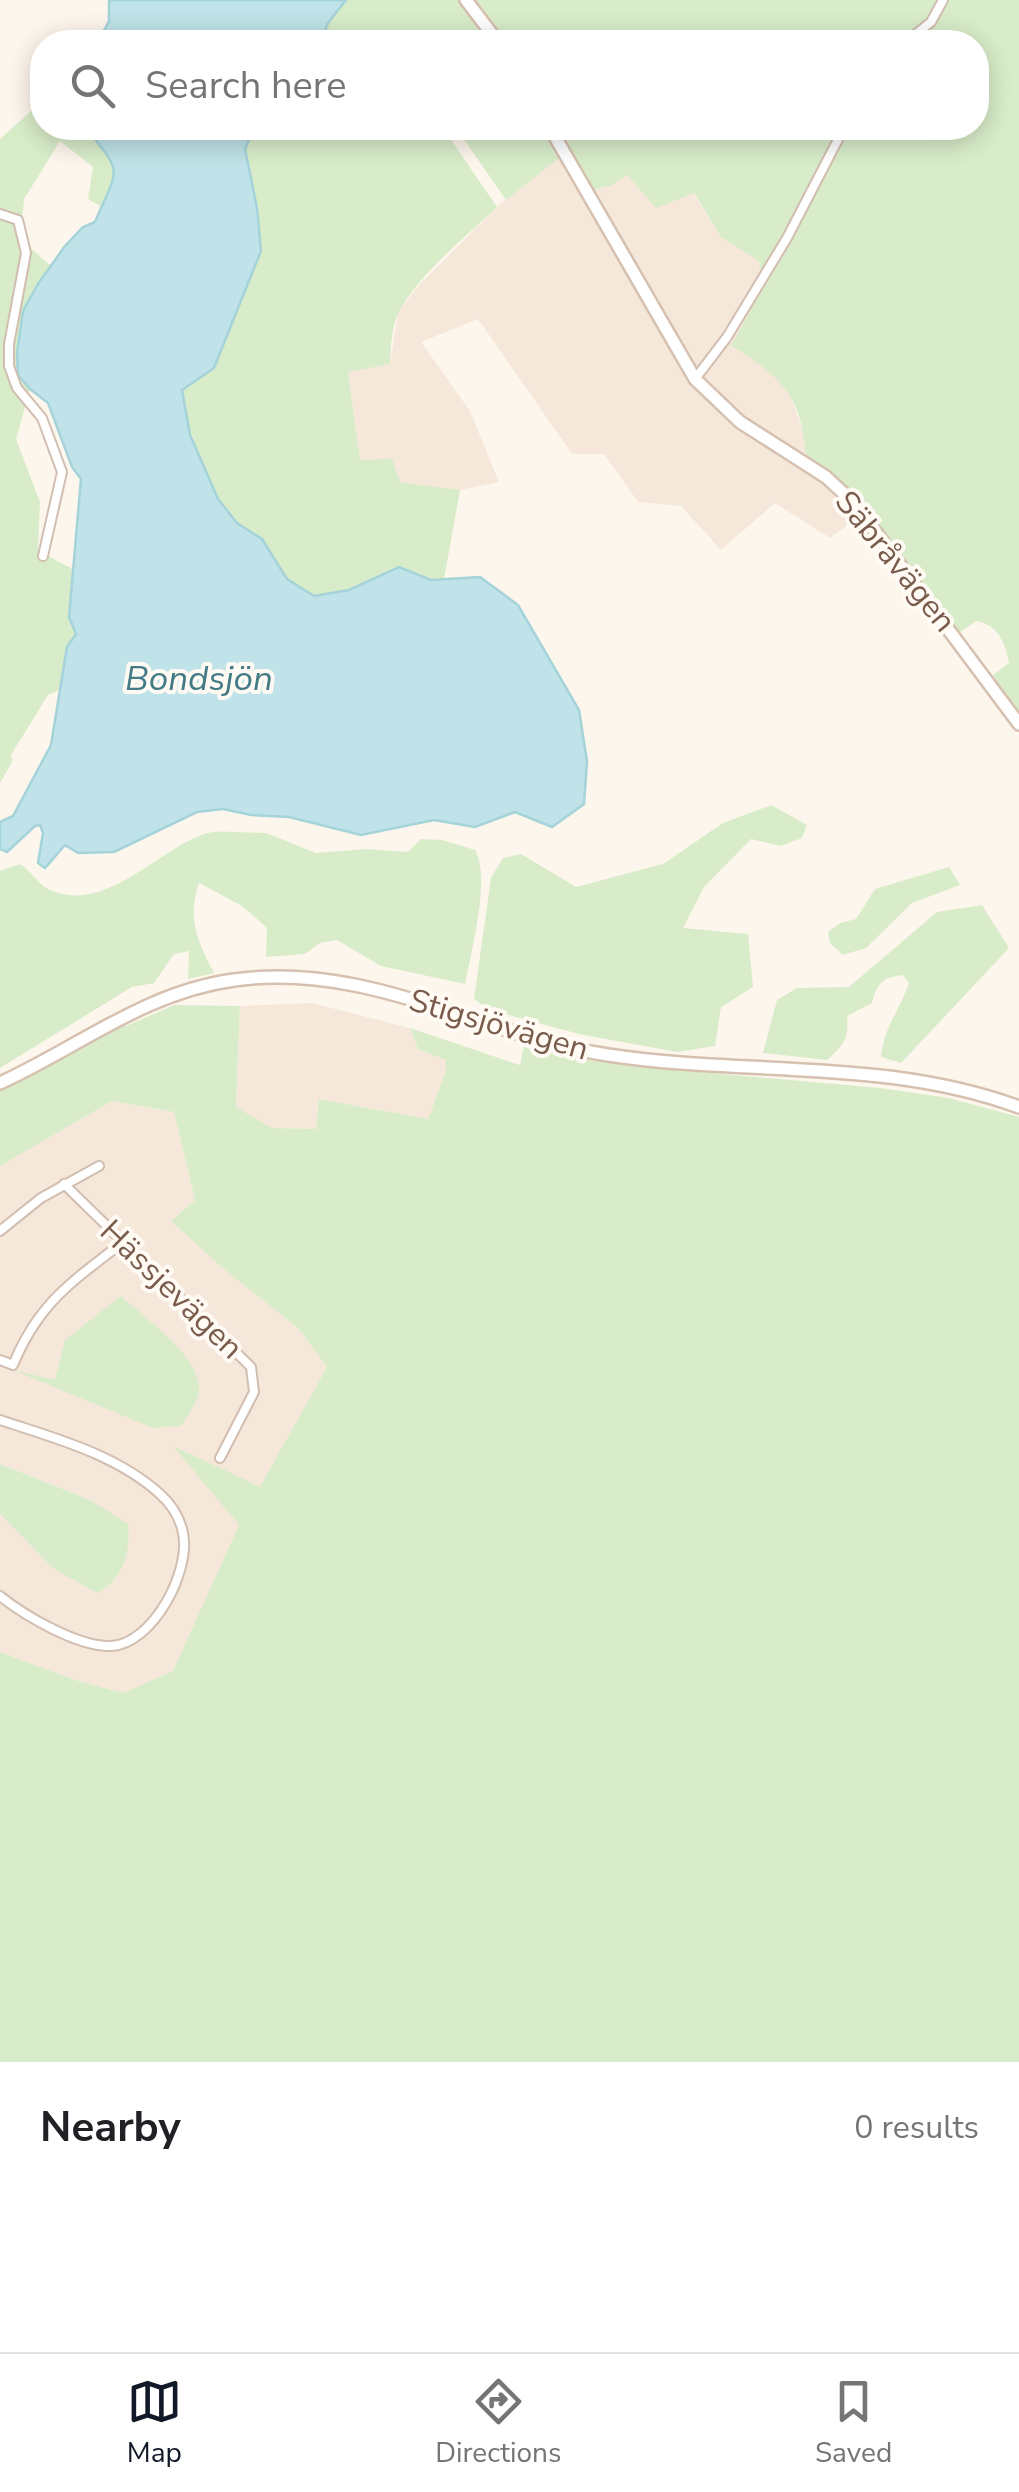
<!DOCTYPE html>
<html lang="en">
<head>
<meta charset="utf-8">
<style>
	:root { --surface:#fff; --page:#f6f6f6; --text:#202124; --muted:#757577; --line:#e0e0e0; --accent:#111827 }
	body { margin:0; font-family:"Nunito Sans",sans-serif; background:var(--page); color:var(--text) }
	.list { margin:0; padding:0; list-style:none }
	h2 { display:flex; justify-content:space-between; align-items:center; height:130px; margin:0; padding:0 40px; font-size:42px }
	h2 small { font-size:32px; font-weight:400; color:var(--muted) }
	.icon { flex:none; width:55px; height:55px; fill:none; stroke:currentColor; stroke-width:2; stroke-linecap:round; stroke-linejoin:round }
	.map { position:relative; flex:none; width:1019px; height:2062px; overflow:hidden }
	.search { position:absolute; background:var(--surface); box-shadow:0 5px 25px #0003; left:30px; right:30px; top:30px; height:110px; display:flex; align-items:center; gap:25px; box-sizing:border-box; padding:0 35px; border-radius:40px; color:var(--muted); font-size:38px }
	.sheet { height:290px; background:var(--surface) }
	nav { display:flex; justify-content:space-around; align-items:center; box-sizing:border-box; height:140px; border-top:2px solid var(--line); background:var(--surface); font-size:28px; color:var(--muted) }
	nav a { display:grid; justify-items:center; gap:5px }
	nav .on { color:var(--accent) }
	.map>svg:first-child { display:block }
	.residential { fill:#f5e8da }
	.green { fill:#d8ecc9 }
	.water { fill:#bfe3e8; stroke:#a5d3da; stroke-width:2.5 }
	.lines { fill:none; stroke-linecap:round; stroke-linejoin:round }
	.street-casing { stroke:#d1beb0; stroke-width:12 }
	.secondary-casing { stroke:#d6c0b0; stroke-width:16 }
	.street { stroke:#fff; stroke-width:8 }
	.secondary { stroke:#fff; stroke-width:11 }
	.labels { text-anchor:middle; stroke-width:8; stroke-linejoin:round; paint-order:stroke }
	.street-label { font-size:32px; fill:#7a5c4d; stroke:#fffaf3 }
	.water-label { font-size:35px; font-style:italic; fill:#437c86; stroke:#fffaf3 }
</style>
</head>
<body>
<div class="map">
<svg width="1019" height="2062" viewBox="0 0 1019 2062">
	<rect width="100%" height="100%" fill="#fdf6ec"/>
	<g class="residential">
		<polygon points="560,156 612,185 627,175 693,193 721,237 759,261 761,275 752,310 732,345 773,373 790,393 804,435 806,460 868,510 830,538 775,503 721,550 681,506 638,502 604,454 572,454 478,319 421,342 470,411 499,482 460,490 400,482 360,461 348,371 390,364 398,313 416,288 497,207"/>
		<polygon points="312,1003 410,1028 418,1049 446,1059 446,1071 428,1119 319,1099 316,1129 272,1128 236,1108 240,1006"/>
		<polygon points="112,1101 174,1112 195,1200 172,1220 225,1270 299,1329 327,1367 260,1488 177,1448 240,1525 173,1671 123,1693 75,1680 0,1652 0,1514 53,1568 90,1500 0,1464 0,1166"/>
	</g>
	<g class="green">
		<path d="M346,0h673v712l-2,1 -24,-38 16,-12c-4,-20 -10,-38 -33,-42l-17,12 -91,-123 -62,-50c-4,-66 -23,-81 -75,-115 16,-26 33,-53 28,-84l-38,-24 -27,-44 -38,15 -29,-33 -15,10 -31,8 -21,-36 -54,43 -50,-72h520v-86h-660l5,-2 7,-17z"/>
		<path d="M42,101v27h44c30,37 35,32 16,79l-14,-8 5,-32 -33,-26 -36,58 -4,40 31,27c-18,26 -24,34 -29,64 -4,26 -9,38 8,59l-14,50 24,63 -2,49 35,18 -4,47 7,18 -9,13 -8,43 -11,5 -37,60 1,7 -12,21v-644z"/>
		<path d="M254,128h189l54,79c-32,31 -75,64 -97,103 -9,16 -9,37 -10,54l-42,8 12,88 32,-1 8,23 60,8 -16,89 -13,1 -32,-13 -50,23 -35,6 -27,-17 -25,-40 -25,-16 -19,-24 -28,-64 -8,-45 32,-22 43,-160 -13,-59z"/>
		<polygon points="771,805 807,825 802,838 781,846 751,839 704,887 683,928 748,934 753,987 721,1007 715,1046 677,1052 579,1034 490,1010 474,999 491,878 503,858 521,854 576,887 663,864 723,823"/>
		<path d="M235,832l31,1 50,20 50,-4 42,3 13,-13 21,1 33,10c16,27 -4,103 -10,134l-84,-18 -44,-26 -17,3 -15,11 -39,3 1,-29 -25,-22 -43,-23c-12,36 -2,57 15,90l-26,6 1,-28 -15,3 -20,29 -22,4 -132,81v-197l20,-7c11,7 17,19 28,25 55,27 108,-38 156,-55 9,-3 21,-2 31,-2z"/>
		<polygon points="949,867 960,885 912,903 866,948 843,955 830,943 828,932 840,923 856,919 875,889"/>
		<path d="M982,905l27,43 -108,115 -20,-6c2,-28 19,-47 28,-74l-6,-8c-21,2 -26,9 -31,28l-25,13c2,22 -3,29 -20,44l-64,-7 14,-53 20,-12 52,-1 88,-75z"/>
		<polygon points="174,1005 240,1006 236,1107 272,1128 316,1129 319,1099 428,1119 446,1071 446,1060 418,1049 410,1028 520,1065 524,1046 632,1066 880,1088 949,1098 1019,1117 1019,2062 0,2062 0,1652 75,1680 123,1693 173,1671 239,1525 173,1446 260,1487 327,1367 299,1329 225,1270 171,1221 195,1200 174,1112 112,1101 0,1166 0,1085 110,1027 126,1026"/>
		<path d="M121,1296c23,22 81,61 78,95 -1,12 -12,25 -18,35l-28,2 -140,-58 42,10 10,-40z"/>
		<path d="M0,1464l90,36 38,24c3,28 -5,55 -31,69l-44,-25 -53,-54z"/>
	</g>
	<g class="water">
		<polygon points="109,0 346,0 328,23 321,41 316,42 98,42 109,21"/>
		<path d="M86,128h168l-9,21 12,59 4,43 -47,117 -32,22 8,45 28,64 19,24 25,16 25,40 27,17 35,-6 50,-23 32,13 49,-3 38,28 61,105 8,51 -3,43 -32,23 -37,-15 -40,15 -41,-7 -73,15 -72,-18 -38,-2 -28,-6 -26,3 -83,40 -36,1 -13,-8 -20,23 -7,-5 5,-30 -3,-8 -5,1 -28,26 -7,-3v-27l13,-6 38,-71 16,-98 9,-13 -7,-17 12,-138 -9,-12 -24,-64 -18,-14 -12,-14 -1,-22 6,-42 15,-27 27,-38 18,-19 12,-5c24,-56 29,-47 -9,-94z"/>
	</g>
	<g class="lines">
		<defs>
			<g id="street">
				<polyline points="906,42 931,22 943,0"/>
				<polyline points="0,214 18,220 26,253 9,344 9,366 17,388 42,418 62,472 43,556"/>
				<polyline points="695,379 727,337 787,238 844,128"/>
				<polyline points="64,1184 251,1367 254,1392 220,1458"/>
				<polyline points="0,1231 41,1198 99,1166"/>
				<path d="M0,1360l13,5c26,-63 59,-83 110,-123"/>
				<path d="M0,1420c54,18 116,34 160,74 11,10 20,24 23,39 8,38 -30,111 -72,113 -33,1 -86,-30 -111,-50"/>
			</g>
			<g id="secondary">
				<polyline points="466,0 498,42"/>
				<polyline points="550,128 695,379 740,422 826,477 853,502 1019,724"/>
				<path d="M0,1083c79,-36 145,-91 234,-103 134,-19 245,55 374,75 138,21 278,3 411,52"/>
			</g>
		</defs>
		<use href="#street" class="street-casing"/>
		<use href="#secondary" class="secondary-casing"/>
		<use href="#street" class="street"/>
		<use href="#secondary" class="secondary"/>
	</g>
	<g class="labels">
		<g class="street-label">
			<text transform="translate(896 561) rotate(51)" y="11">Säbråvägen</text>
			<text transform="translate(499 1024) rotate(16)" y="11">Stigsjövägen</text>
			<text transform="translate(172 1289) rotate(44)" y="11">Hässjevägen</text>
		</g>
		<g class="water-label">
			<text x="199" y="690">Bondsjön</text>
		</g>
	</g>
</svg>
<div class="search"><svg class="icon" aria-label="search" viewBox="0 0 24 24"><circle cx="10" cy="10" r="6"/><path d="M15 15l6 6"/></svg>Search here</div>
</div>
<section class="sheet">
<h2>Nearby<small>0 results</small></h2>
<ul class="list">
</ul>
</section>
<nav>
<a class="on"><svg class="icon" aria-label="map" viewBox="0 0 24 24"><path d="M3 6l6-2 6 2 6-2v14l-6 2-6-2-6 2zM9 4v14M15 6v14"/></svg>Map</a>
<a><svg class="icon" aria-label="directions" viewBox="0 0 24 24"><path d="M12 3l9 9-9 9-9-9zM9 14v-3h6M13 9l2 2-2 2"/></svg>Directions</a>
<a><svg class="icon" aria-label="saved" viewBox="0 0 24 24"><path d="M7 4h10v16l-5-4-5 4z"/></svg>Saved</a>
</nav>
</body>
</html>
